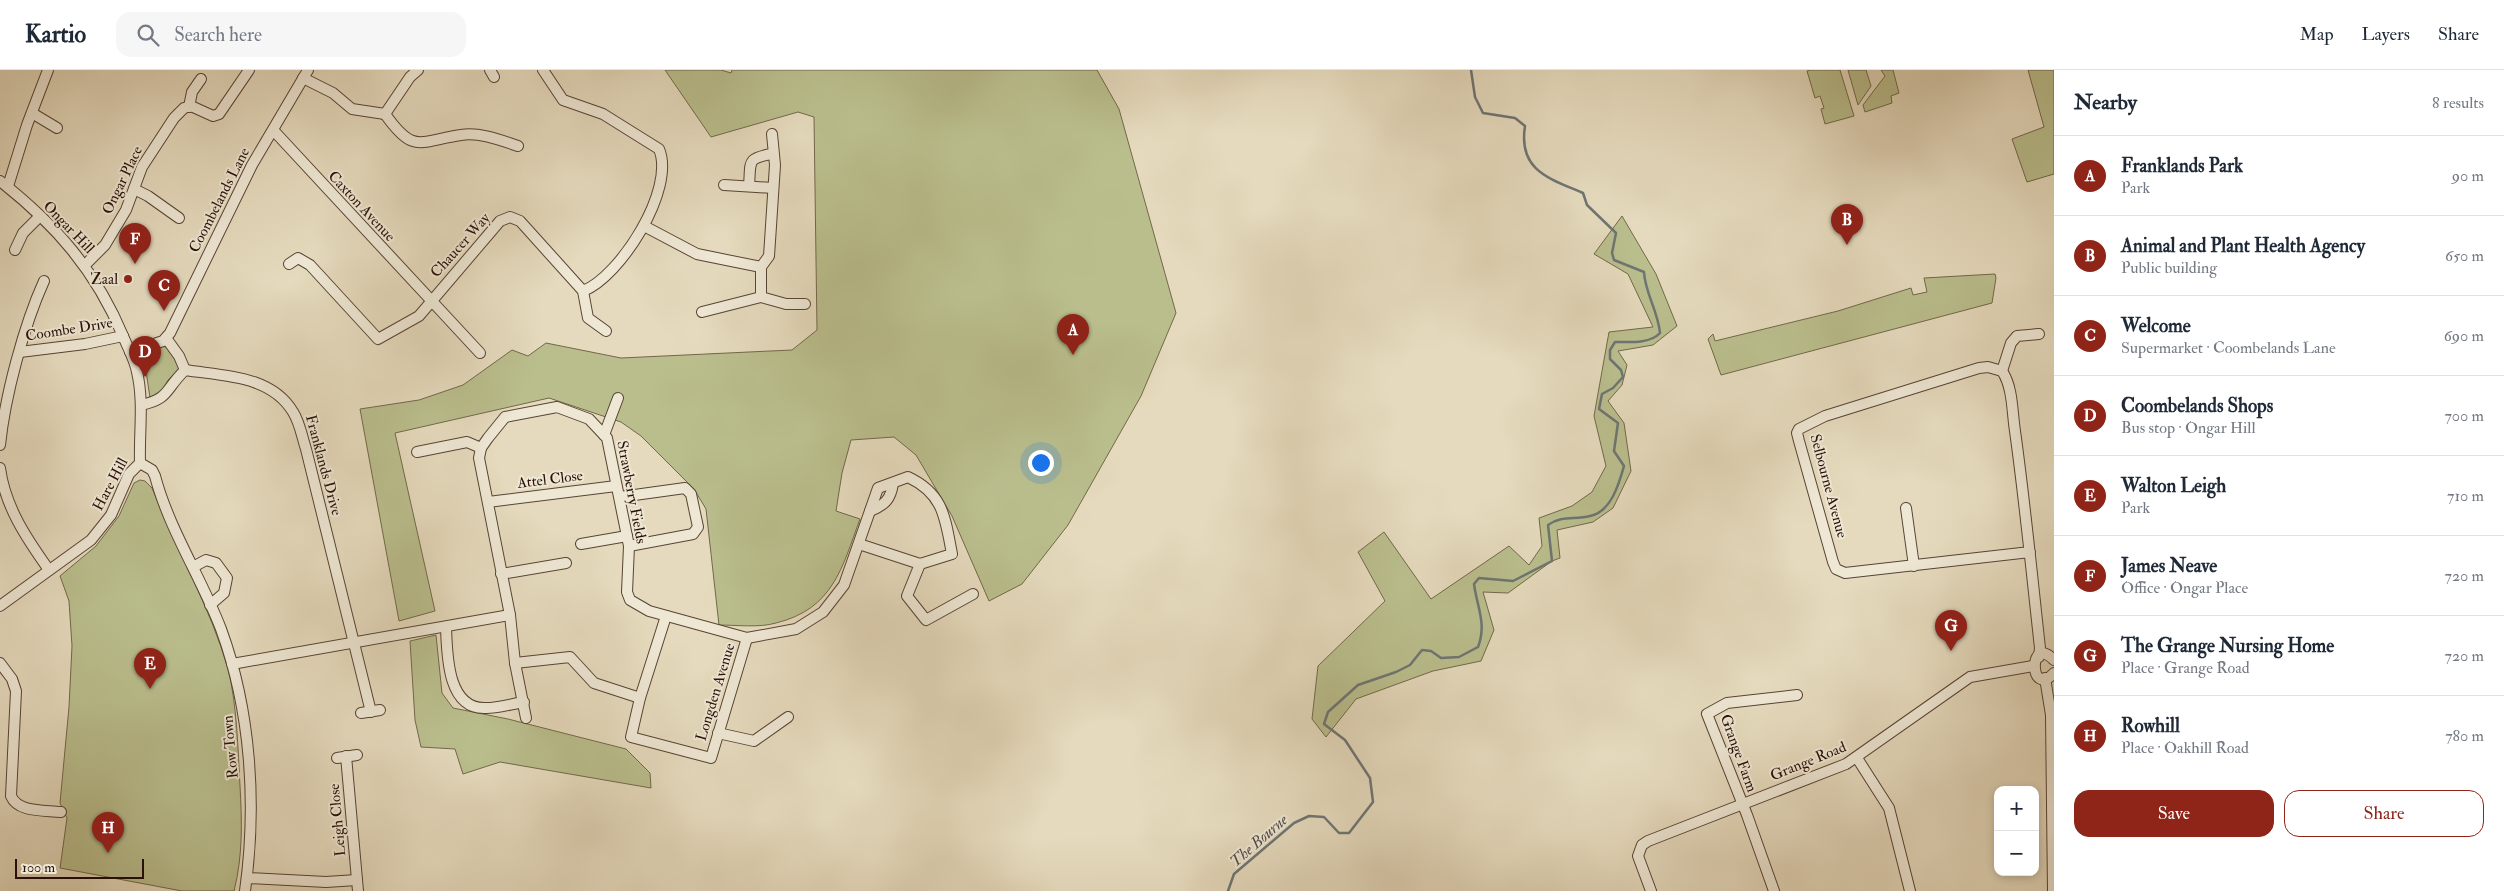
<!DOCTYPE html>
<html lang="en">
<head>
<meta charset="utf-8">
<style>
	:root { --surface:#fff; --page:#f6f6f7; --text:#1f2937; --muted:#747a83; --line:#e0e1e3; --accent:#8f2418 }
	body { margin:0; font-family:"IM FELL Double Pica",serif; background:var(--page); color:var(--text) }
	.controls { position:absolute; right:15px; bottom:15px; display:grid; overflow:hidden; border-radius:10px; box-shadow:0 2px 8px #0003 }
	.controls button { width:45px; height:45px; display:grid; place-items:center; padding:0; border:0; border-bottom:1px solid var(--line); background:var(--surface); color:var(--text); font:25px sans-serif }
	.scale { position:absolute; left:15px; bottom:12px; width:129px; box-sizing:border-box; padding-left:5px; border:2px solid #291107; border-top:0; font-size:14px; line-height:18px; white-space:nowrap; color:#291107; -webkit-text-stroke:4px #eee7d4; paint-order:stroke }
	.you { position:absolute; left:1040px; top:392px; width:18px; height:18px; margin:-12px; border:4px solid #fff; border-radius:50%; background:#1a73e8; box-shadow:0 0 0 8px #1a73e833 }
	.badge { display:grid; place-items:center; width:32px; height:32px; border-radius:50%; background:var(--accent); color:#fff; font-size:16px; font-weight:700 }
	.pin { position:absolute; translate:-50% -41px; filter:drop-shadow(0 1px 2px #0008) }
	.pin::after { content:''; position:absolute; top:26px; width:18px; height:15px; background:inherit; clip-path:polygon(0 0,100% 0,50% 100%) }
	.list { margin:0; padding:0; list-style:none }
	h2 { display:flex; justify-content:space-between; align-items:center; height:65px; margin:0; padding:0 20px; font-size:21px }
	h2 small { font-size:16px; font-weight:400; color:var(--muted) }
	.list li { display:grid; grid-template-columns:32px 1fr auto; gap:15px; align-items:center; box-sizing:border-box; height:80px; padding:0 20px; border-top:1px solid var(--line) }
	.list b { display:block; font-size:19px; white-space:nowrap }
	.list p { margin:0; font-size:16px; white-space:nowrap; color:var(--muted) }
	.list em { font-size:16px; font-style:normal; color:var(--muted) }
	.actions { display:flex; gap:10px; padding:15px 20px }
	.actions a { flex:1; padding:11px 0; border:1px solid var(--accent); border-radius:15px; text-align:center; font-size:18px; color:var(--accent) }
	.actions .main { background:var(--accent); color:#fff }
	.icon { flex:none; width:28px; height:28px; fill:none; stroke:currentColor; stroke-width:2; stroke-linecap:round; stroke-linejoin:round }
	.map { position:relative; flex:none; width:2054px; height:821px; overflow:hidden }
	header { display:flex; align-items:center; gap:30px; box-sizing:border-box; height:70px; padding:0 25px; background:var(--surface); border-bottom:1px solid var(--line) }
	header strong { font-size:24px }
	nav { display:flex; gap:28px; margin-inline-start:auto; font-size:18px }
	.search { width:350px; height:45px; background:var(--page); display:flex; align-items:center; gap:12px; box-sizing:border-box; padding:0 18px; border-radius:15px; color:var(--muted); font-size:19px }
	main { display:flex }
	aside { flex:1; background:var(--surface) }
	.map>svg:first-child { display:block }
	.green { fill:#babe8d; stroke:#72684a }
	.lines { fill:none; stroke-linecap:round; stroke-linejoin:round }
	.stream { stroke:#6e7574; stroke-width:2.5 }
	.minor-casing { stroke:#584334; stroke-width:12 }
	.minor { stroke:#eee7d4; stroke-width:10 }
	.poi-dot { fill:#8f2418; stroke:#eee7d4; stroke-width:2 }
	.labels { text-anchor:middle; stroke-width:4; stroke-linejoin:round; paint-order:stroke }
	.street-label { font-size:15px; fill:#291107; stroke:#eee7d4 }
	.poi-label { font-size:15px; fill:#291107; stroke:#eee7d4; text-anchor:end }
	.water-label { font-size:16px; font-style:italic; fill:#514b47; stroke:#eee7d4 }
</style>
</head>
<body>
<header>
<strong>Kartio</strong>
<div class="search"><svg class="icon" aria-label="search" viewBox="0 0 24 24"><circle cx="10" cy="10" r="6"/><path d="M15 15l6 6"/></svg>Search here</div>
<nav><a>Map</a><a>Layers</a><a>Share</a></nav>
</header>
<main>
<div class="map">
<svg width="2054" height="821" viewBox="0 0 2054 821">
	<rect width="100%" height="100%" fill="#e5dabd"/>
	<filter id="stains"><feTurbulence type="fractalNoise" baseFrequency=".004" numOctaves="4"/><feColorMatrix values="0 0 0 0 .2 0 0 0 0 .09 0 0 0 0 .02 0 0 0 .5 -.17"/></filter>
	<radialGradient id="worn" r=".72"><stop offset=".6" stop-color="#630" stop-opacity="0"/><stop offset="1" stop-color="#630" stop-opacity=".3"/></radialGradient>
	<g class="green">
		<path d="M665,0h56l10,3 1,-3h365l22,39 57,204 -35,83 -73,129 -46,59 -33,17 -37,-85 -36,-61 -22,-18 -43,3 -9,33 -6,38 24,8c-18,49 -27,90 -84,104 -17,5 -40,2 -57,2l-13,-116 -12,-20 -53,-53 -20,-14 -72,-24 -154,35 40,178 -36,10 -39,-212 59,-9 44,-15 49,-35 16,6 18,-13 75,15 171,-8 25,-20 -3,-213 -16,-5 -87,25z"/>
		<polygon points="1810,0 1840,0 1854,46 1825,54 1821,39 1824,38 1820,26 1815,28 1807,1"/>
		<polygon points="1848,0 1866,0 1871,16 1858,35"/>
		<polygon points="1881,0 1893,0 1899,23 1891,26 1892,33 1865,42 1863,35 1885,6"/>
		<polygon points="2028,0 2054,0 2054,104 2027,112 2012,69 2044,57"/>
		<polygon points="1622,146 1656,204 1677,256 1653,275 1618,281 1627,295 1622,315 1608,331 1624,353 1631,401 1613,438 1593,452 1557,460 1560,488 1552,491 1508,523 1483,522 1494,560 1481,591 1433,601 1356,629 1326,667 1312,649 1318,596 1385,531 1358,482 1384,462 1431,529 1509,476 1529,495 1542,476 1539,448 1572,436 1592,422 1606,396 1594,346 1609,262 1653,257 1628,204 1594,184"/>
		<polygon points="1995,204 1996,208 1992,233 1721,305 1708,269 1713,264 1715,271 1838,241 1911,218 1913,225 1927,222 1924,208"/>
		<path d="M157,276c15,-1 17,10 23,22l-12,12 -7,12 -11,6 -6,-41 2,-6z"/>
		<path d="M140,410l5,1 7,7c24,61 58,118 76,181 9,35 10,81 12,117 2,35 3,70 -6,105h-52l-122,-23 7,-50 -7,-15 9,-96 3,-61 -3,-45 -9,-25 36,-30 23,-30 15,-33z"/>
		<polygon points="436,565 442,623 453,638 508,649 626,679 650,703 651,718 500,692 463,704 455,679 421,677 415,650 410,571"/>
	</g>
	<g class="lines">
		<path class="stream" d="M1228,821l6,-17 60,-51 15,-7 15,1 15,16h10l24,-31 -3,-24 -25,-38 -21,-16 4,-12 30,-27 38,-13 14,-7 12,-15 9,1 10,7 18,-1 19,-10c9,-23 -1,-40 -4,-63l5,-6 34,3 39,-20 -4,-36c14,-10 26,-5 42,-9 21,-4 29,-32 34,-50l-10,-15 4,-28 -19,-14 3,-15 11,-6 10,-11 -2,-7 -11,-11v-9l5,-8c14,0 35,2 45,-9 -2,-22 -15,-40 -16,-61l-30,-12 -2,-7 4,-20 -29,-28 -4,-12c-35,-15 -65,-23 -58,-67l-10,-8 -32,-5 -8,-16 -4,-27"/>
		<defs>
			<g id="minor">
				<polyline points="490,0 494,7"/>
				<path d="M543,0l20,30 40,14 56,35c17,40 -39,128 -76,142"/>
				<polyline points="303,8 333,23 352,39 385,44 410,7 418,0"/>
				<polyline points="189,37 192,22 201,9"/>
				<polyline points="32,43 57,58"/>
				<path d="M385,44c29,41 34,27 76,21 19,-3 39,5 57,11"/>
				<polyline points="274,61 480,283"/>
				<path d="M0,111c56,44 96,90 123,155 5,12 12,24 14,36 7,30 2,60 3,91l-11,11 -18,41 -20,25 -91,66"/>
				<polyline points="724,115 773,118"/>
				<polyline points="7,116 9,113 27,55 48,0"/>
				<path d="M749,116c2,-24 -3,-28 23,-32"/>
				<polyline points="134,119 148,126 179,148"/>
				<polyline points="644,156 697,184 761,197"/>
				<polyline points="15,180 23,163 39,147"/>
				<polyline points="289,194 298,188 310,195 378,269 419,246 500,151 510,147 520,151 583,221 588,248 606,261"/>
				<polyline points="85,195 105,175 126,140 142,97 174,48 184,38 191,36 213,46 219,44 249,0"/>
				<polyline points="761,227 786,234 805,234"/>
				<polyline points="702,242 761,227 761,197 769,186 770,171 775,95 772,64"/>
				<polyline points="166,268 179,286 185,300"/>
				<polyline points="20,282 85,274 123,266"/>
				<polyline points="130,282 163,271 170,263 252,95 308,0"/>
				<path d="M185,300c38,6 86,5 108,42 7,11 9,25 13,37l65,263"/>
				<polyline points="2002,301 2011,273 2017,266 2039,264"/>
				<path d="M141,335c29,-6 24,-16 44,-35"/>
				<polyline points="604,365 618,328"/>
				<path d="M0,375c5,-49 24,-120 44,-164"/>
				<polyline points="417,382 467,372 481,378"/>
				<path d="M140,393l12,7 3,6c14,53 46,101 66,153 30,82 36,176 24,262"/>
				<path d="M0,398c5,39 27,71 49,102"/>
				<polyline points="620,427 685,418 691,424 698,457 693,464 629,476"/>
				<polyline points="488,432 616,416"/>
				<polyline points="1906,438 1914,496"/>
				<path d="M870,441c15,-6 21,-12 23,-28"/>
				<polyline points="581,474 627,466"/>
				<path d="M2030,482l-185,21 -9,-4 -3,-7 -34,-121 -2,-8 2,-4 26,-13 154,-48 9,-1 14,4c11,16 10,41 13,60 10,72 17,145 25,217l-1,9"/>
				<polyline points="920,494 907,526 926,550 973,524"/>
				<polyline points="193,497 206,490 216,493 227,508 224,523 210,535"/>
				<polyline points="501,504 566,493"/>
				<polyline points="666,546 640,628 631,667 711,688 747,568"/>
				<path d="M446,557c1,27 1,83 40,81 12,0 25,-4 38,-6"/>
				<path d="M2054,590c-26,-27 -25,40 0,13"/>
				<path d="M0,593l12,16 4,12 -5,105c7,17 34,14 50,16"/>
				<polyline points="515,593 570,587 594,613 640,628"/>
				<polyline points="232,594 510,545"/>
				<polyline points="2045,608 2051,645 2053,821"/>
				<polyline points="361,643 380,640"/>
				<path d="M526,648l-11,-55 -5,-48 -31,-157 2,-10 7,-10 17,-21 52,-10 32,12 18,19 22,108 -2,46 3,8 19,11 98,27 49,-9 27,-17 21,-27 34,-97 30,-11c36,17 37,41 44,77l-32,10 -61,-20"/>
				<polyline points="718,663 754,671 788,647"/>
				<polyline points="346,686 358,821"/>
				<polyline points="337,688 357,685"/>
				<polyline points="1857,688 1889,738 1910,821"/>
				<polyline points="247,808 326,812 357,810"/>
				<polyline points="1651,821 1638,786 1642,775 1648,771 1846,694 1970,607 2033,596"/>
				<polyline points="1774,821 1747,745 1707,644 1727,633 1797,625"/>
			</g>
		</defs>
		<use href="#minor" class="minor-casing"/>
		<use href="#minor" class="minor"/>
	</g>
	<circle class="poi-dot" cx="128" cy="209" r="5"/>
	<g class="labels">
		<g class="street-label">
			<text transform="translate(122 110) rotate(-64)" y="5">Ongar Place</text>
			<text transform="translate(219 130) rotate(-63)" y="5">Coombelands Lane</text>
			<text transform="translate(362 136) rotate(47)" y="5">Caxton Avenue</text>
			<text transform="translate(69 157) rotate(46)" y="5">Ongar Hill</text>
			<text transform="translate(460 175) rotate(-48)" y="5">Chaucer Way</text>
			<text transform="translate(69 259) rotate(-9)" y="5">Coombe Drive</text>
			<text transform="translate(324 395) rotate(75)" y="5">Franklands Drive</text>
			<text transform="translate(550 409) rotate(-7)" y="5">Attel Close</text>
			<text transform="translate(110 414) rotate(-62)" y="5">Hare Hill</text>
			<text transform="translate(1829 416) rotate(75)" y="5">Selbourne Avenue</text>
			<text transform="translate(632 422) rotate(79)" y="5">Strawberry Fields</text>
			<text transform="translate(715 622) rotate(-73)" y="5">Longden Avenue</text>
			<text transform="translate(230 677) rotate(-95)" y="5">Row Town</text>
			<text transform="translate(1739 683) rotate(70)" y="5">Grange Farm</text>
			<text transform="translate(1808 691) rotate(-22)" y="5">Grange Road</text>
			<text transform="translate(337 750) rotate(-95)" y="5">Leigh Close</text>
		</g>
		<g class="poi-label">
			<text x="118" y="214">Zaal</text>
		</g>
		<g class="water-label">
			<text transform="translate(1258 770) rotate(-41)" y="6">The Bourne</text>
		</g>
	</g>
	<rect width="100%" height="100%" filter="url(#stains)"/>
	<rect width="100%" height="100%" fill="url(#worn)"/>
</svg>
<div class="controls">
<button>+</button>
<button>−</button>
</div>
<div class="scale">100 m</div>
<div class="you"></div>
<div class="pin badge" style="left:1073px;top:285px">A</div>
<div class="pin badge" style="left:1847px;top:175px">B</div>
<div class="pin badge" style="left:164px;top:241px">C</div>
<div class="pin badge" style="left:145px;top:307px">D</div>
<div class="pin badge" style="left:150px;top:619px">E</div>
<div class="pin badge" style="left:135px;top:194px">F</div>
<div class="pin badge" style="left:1951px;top:581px">G</div>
<div class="pin badge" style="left:108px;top:783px">H</div>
</div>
<aside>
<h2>Nearby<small>8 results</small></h2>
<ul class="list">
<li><span class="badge">A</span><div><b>Franklands Park</b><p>Park</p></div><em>90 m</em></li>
<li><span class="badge">B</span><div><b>Animal and Plant Health Agency</b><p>Public building</p></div><em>650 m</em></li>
<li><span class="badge">C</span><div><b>Welcome</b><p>Supermarket · Coombelands Lane</p></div><em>690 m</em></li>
<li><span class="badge">D</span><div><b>Coombelands Shops</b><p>Bus stop · Ongar Hill</p></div><em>700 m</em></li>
<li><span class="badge">E</span><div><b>Walton Leigh</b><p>Park</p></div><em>710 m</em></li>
<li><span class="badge">F</span><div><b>James Neave</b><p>Office · Ongar Place</p></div><em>720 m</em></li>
<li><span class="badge">G</span><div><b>The Grange Nursing Home</b><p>Place · Grange Road</p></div><em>720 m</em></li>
<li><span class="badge">H</span><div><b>Rowhill</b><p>Place · Oakhill Road</p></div><em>780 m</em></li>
</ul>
<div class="actions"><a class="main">Save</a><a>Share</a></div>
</aside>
</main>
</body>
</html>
